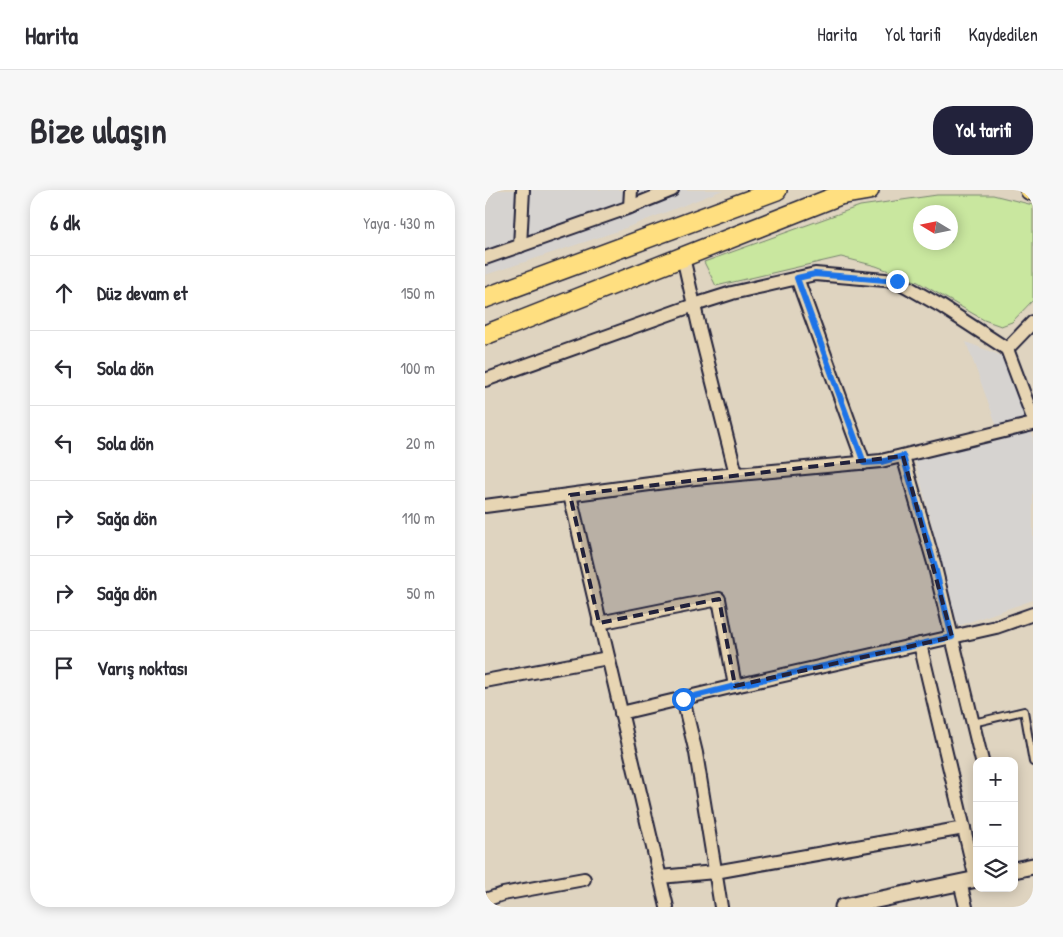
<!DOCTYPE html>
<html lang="tr">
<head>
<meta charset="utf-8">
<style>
	:root { --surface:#fff; --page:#f7f7f7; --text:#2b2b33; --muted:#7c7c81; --line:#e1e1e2; --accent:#22223b }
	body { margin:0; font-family:"Patrick Hand",sans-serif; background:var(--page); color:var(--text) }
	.controls { position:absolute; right:15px; bottom:15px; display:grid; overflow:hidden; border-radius:10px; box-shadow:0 2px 12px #0003 }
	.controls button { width:45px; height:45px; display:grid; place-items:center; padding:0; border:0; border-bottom:1px solid var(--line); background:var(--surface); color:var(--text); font:25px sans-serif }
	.compass { position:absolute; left:428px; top:15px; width:45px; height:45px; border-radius:50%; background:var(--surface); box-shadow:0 2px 12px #0003; rotate:280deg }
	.stop { position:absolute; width:15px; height:15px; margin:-11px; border:4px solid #1a73e8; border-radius:50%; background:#fff }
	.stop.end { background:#1a73e8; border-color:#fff; box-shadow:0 1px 5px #0008 }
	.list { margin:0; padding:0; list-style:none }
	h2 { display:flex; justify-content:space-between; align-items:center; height:65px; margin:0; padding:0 20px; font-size:21px }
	h2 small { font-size:16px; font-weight:400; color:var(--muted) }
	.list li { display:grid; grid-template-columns:32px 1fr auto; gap:15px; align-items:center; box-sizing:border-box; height:75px; padding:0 20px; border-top:1px solid var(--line) }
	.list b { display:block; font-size:19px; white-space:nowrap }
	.list em { font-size:16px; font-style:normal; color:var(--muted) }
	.icon { flex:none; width:28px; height:28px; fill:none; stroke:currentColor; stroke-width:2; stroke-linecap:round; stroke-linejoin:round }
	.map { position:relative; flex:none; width:548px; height:717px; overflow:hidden; border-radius:20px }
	header { display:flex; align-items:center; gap:30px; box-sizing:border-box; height:70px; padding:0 25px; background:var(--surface); border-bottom:1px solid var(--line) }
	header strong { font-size:24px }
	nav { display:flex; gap:28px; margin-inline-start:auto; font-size:18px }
	.intro { display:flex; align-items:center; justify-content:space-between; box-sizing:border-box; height:120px; padding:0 30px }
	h1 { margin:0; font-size:35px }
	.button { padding:12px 22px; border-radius:20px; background:var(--accent); color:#fff; font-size:18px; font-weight:700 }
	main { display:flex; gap:30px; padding:0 30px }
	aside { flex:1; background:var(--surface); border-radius:20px; box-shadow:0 2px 12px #0003 }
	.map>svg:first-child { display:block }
	.built { fill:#d6d3d0 }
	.green { fill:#c9e79f; stroke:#76846d; fill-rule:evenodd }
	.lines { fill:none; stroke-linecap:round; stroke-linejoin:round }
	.service-casing { stroke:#22223b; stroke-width:10 }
	.minor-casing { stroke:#22223b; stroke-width:16 }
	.tertiary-casing { stroke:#22223b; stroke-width:19 }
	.primary-casing { stroke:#22223b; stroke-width:22 }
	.service { stroke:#e7d5b3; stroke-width:6 }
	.minor { stroke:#e7d5b3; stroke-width:12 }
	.tertiary { stroke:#e7d5b3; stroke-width:15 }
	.primary { stroke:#ffdf80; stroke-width:19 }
	.route { stroke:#1a73e8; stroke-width:6 }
	.marked { fill:#22223b; fill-opacity:0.2; stroke:#22223b; stroke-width:4; stroke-dasharray:10 6; stroke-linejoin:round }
</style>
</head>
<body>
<header>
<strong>Harita</strong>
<nav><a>Harita</a><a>Yol tarifi</a><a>Kaydedilen</a></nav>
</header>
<div class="intro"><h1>Bize ulaşın</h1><a class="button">Yol tarifi</a></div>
<main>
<aside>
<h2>6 dk<small>Yaya · 430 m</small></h2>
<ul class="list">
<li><svg class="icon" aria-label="ahead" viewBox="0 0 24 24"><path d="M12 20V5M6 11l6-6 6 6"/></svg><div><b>Düz devam et</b></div><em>150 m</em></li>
<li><svg class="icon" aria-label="left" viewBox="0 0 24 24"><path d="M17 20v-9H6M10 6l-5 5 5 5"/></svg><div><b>Sola dön</b></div><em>100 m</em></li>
<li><svg class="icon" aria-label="left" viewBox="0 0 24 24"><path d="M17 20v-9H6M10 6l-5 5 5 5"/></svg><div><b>Sola dön</b></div><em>20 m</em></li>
<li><svg class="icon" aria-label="right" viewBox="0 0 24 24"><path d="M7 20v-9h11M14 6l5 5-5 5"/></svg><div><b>Sağa dön</b></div><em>110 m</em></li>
<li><svg class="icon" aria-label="right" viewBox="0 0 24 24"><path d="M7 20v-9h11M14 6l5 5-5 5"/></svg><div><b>Sağa dön</b></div><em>50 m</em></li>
<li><svg class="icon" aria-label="arrive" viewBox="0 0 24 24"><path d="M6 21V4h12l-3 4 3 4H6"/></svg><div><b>Varış noktası</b></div></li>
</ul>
</aside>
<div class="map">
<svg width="548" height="717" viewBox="0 0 548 717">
	<rect width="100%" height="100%" fill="#dfd4c0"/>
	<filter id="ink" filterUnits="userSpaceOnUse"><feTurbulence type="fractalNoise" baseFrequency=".02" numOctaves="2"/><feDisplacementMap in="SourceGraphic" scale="10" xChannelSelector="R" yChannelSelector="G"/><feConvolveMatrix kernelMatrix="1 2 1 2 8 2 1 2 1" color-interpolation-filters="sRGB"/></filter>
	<g filter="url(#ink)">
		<g class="built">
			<polygon points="0,0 238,0 130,42 0,85"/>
			<polygon points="481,152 517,166 548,247 548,410 473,436 430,270 517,250"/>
		</g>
		<path class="green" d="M452,5h56l40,10v95l-21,22 -11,4 -17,-6 -66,-38 -42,-16 -35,-9 -125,29 -12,-24 156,-56zM436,22h30v30h-30z"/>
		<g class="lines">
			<defs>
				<polyline id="service" points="488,533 539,521 548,572"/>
				<g id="minor">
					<polyline points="145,17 146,0"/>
					<polyline points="35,56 38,0"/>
					<polyline points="198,67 214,137 251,284"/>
					<polyline points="0,68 145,17 187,0"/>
					<polyline points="312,88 379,273"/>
					<polyline points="548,132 522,159 548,228"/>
					<polyline points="0,190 209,115 247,103 330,84 412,91 456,116 522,159"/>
					<polyline points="418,266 449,373 497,571"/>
					<polyline points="85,305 182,717"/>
					<polyline points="0,316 210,288 396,271 548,234"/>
					<polyline points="114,433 188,418 234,409 250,496"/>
					<polyline points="435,454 491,689"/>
					<polyline points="0,491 123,468"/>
					<polyline points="198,509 211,563 236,717"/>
					<polyline points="136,523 250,496 511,437 548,424"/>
					<polyline points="175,687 230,682 479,638"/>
					<polyline points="475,692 481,717"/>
					<polyline points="0,710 18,704 99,689"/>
				</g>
				<g id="tertiary">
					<polyline points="529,680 548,676"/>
					<polyline points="358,717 492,689"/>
				</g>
				<g id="primary">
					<polyline points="545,0 548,1"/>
					<polyline points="0,108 292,0"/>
					<polyline points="0,145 355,5 384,0"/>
				</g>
			</defs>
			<use href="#service" class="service-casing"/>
			<use href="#minor" class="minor-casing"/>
			<use href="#tertiary" class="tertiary-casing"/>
			<use href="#primary" class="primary-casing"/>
			<use href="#service" class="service"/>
			<use href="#minor" class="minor"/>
			<use href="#tertiary" class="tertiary"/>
			<use href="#primary" class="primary"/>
		</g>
	</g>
	<g class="lines" filter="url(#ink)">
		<polyline class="route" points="198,509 250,496 467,447 449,373 418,266 396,272 379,273 312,88 330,84 412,91"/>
	</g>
	<path class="marked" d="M418,266l49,181 -217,49 -16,-87 -120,24 -29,-128z"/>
</svg>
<div class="controls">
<button>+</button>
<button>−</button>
<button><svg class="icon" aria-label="layers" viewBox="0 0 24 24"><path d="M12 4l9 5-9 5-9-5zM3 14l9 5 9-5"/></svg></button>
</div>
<svg class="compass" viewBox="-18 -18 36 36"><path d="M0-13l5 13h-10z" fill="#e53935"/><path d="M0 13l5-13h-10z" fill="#7c7c81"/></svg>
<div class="stop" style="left:198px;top:509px"></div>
<div class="stop end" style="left:412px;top:91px"></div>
</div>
</main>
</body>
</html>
